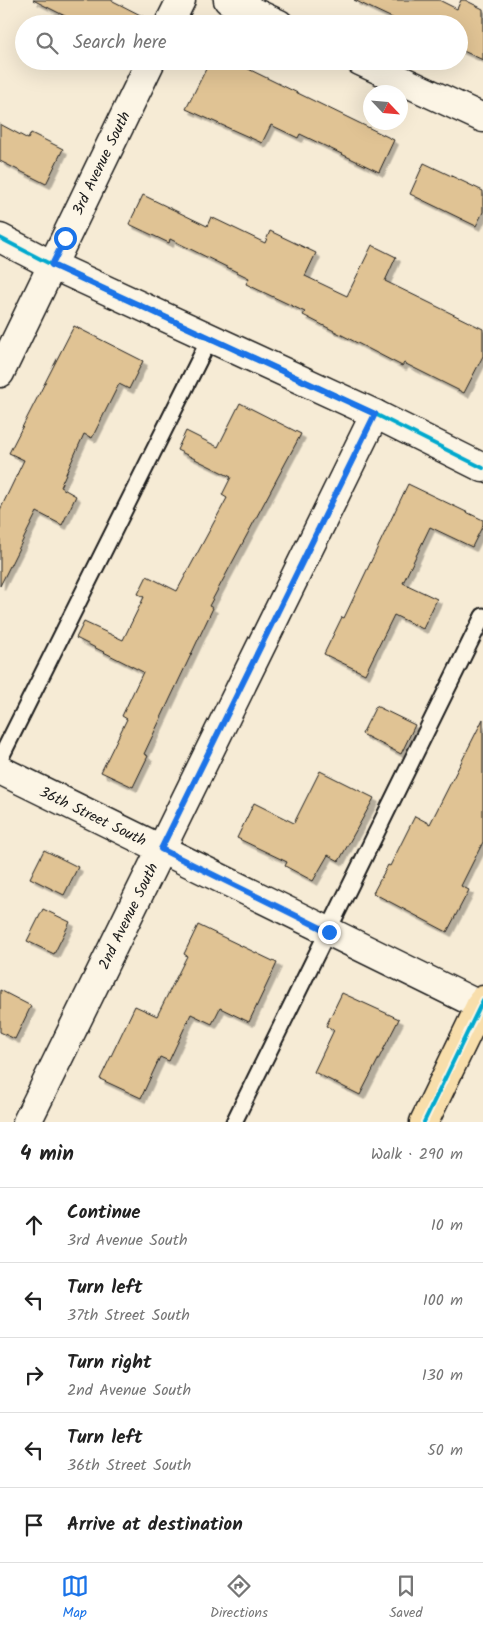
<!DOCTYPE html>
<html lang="en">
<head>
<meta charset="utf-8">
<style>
	:root { --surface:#fff; --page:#f6f6f6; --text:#222; --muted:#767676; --line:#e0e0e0; --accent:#1a73e8 }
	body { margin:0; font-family:Kalam,sans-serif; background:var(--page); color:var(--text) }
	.compass { position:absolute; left:363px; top:85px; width:45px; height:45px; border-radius:50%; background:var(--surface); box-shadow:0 5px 20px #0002; rotate:116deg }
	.stop { position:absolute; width:15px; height:15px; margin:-11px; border:4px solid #1a73e8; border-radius:50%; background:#fff }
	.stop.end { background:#1a73e8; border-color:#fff; box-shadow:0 1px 5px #0008 }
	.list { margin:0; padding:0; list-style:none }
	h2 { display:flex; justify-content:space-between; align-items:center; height:65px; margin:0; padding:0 20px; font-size:21px }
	h2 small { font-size:16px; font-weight:400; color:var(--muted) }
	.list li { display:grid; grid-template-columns:32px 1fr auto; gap:15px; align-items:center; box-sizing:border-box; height:75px; padding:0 20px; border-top:1px solid var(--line) }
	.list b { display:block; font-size:19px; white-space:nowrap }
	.list p { margin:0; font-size:16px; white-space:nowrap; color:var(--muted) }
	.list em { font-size:16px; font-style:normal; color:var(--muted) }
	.icon { flex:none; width:28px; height:28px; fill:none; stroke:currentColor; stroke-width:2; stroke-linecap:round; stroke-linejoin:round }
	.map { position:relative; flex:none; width:483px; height:1122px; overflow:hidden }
	.search { position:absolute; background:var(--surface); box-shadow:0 5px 20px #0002; left:15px; right:15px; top:15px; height:55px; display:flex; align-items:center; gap:12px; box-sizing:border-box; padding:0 18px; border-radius:28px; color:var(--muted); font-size:19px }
	.sheet { height:440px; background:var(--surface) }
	nav { display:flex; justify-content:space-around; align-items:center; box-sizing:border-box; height:70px; border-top:1px solid var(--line); background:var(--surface); font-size:14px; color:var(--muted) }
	nav a { display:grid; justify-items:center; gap:2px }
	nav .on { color:var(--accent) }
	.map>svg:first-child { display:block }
	.building { fill:#e0c394; stroke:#1c1c1c; filter:url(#shadow) }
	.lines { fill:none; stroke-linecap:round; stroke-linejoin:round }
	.lane-casing { stroke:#1c1c1c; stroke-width:19 }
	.street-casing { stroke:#1c1c1c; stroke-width:31 }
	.secondary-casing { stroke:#1c1c1c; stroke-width:31 }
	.primary-casing { stroke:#1c1c1c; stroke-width:31 }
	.lane { stroke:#fcf5e5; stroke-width:15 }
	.street { stroke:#fcf5e5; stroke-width:28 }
	.secondary { stroke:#fcf5e5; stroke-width:28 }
	.primary { stroke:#f8deab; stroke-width:28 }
	.bus-1-casing { stroke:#fcf5e5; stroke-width:8 }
	.bus-1 { stroke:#00a9ce; stroke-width:4 }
	.route { stroke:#1a73e8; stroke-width:6 }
	.labels { text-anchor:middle; stroke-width:4; stroke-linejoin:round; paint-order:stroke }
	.street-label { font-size:15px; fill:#1c1c1c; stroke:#fcf5e5 }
</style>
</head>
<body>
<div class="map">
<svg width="483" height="1122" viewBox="0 0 483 1122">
	<defs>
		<filter id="shadow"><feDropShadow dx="4.5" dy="4.5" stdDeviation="0" flood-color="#0004"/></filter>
	</defs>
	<rect width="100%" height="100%" fill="#f6ebd5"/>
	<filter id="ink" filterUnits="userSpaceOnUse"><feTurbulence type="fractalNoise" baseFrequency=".02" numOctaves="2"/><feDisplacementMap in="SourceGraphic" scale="10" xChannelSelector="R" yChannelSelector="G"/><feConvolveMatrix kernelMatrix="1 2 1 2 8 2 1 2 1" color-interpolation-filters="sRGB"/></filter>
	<g filter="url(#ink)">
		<g class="building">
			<polygon points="33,0 111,0 154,22 154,24 81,24"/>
			<polygon points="354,0 439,0 457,9 461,0 465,0 483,9 483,60 459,49 459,24 405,24"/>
			<polygon points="210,61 232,61 394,140 379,172 300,134 298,138 271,125 262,143 186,109"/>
			<polygon points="0,124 28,139 31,133 63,149 46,184 0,161"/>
			<polygon points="424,163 483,191 483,212 476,226 410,194"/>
			<polygon points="143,195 207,226 211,217 265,243 270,231 316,253 305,276 347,296 372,245 396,257 385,281 483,329 483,356 464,393 404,363 402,366 303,315 305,312 246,284 249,278 170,239 169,243 129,224"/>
			<polygon points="74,326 143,361 129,389 119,384 92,438 84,434 60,487 76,496 62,525 37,512 0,586 0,510 24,460 9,453"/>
			<polygon points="240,403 301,434 209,606 213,608 144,754 148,756 133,787 101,772 127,719 122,716 143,672 76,638 84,622 123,640 144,597 138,594 147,576 177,591 227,498 222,495 231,477 177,450 186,431 218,447"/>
			<polygon points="408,484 483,520 483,525 472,547 430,527 403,583 437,599 423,629 394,615 365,674 324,654 342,617 344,618"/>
			<polygon points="376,706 415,725 401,754 362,734"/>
			<polygon points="483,719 483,842 461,886 469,890 447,932 373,893 388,865 390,866 415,816 430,824"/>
			<polygon points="320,771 374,798 339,861 328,855 313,881 285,866 287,862 237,838 254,803 294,823"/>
			<polygon points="44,850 78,867 64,895 30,878"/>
			<polygon points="43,909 70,922 54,954 27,941"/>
			<polygon points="198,925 277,963 249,1022 220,1008 212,1024 191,1014 169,1061 160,1057 141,1098 100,1079 135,1006 157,1016 187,956 184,954"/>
			<polygon points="0,990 31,1006 15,1039 0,1032"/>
			<polygon points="342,993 399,1019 360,1095 314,1072 334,1030 326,1026"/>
		</g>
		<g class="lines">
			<defs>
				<g id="lane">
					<polyline points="0,759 210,338"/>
					<polyline points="234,1122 483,616"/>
				</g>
				<g id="street">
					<polyline points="228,0 279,24"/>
					<polyline points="169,24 181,0"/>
					<polyline points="360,61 483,118"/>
					<polyline points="0,373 151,61"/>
					<polyline points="0,770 483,1007"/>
					<polyline points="27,1122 375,414"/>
				</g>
				<polyline id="secondary" points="0,238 52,265 375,414 483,468"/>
				<polyline id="primary" points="424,1122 483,1000"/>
			</defs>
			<use href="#lane" class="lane-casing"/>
			<use href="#street" class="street-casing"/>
			<use href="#secondary" class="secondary-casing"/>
			<use href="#primary" class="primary-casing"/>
			<use href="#lane" class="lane"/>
			<use href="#street" class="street"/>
			<use href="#secondary" class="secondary"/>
			<use href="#primary" class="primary"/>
			<defs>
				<g id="bus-1">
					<polyline points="0,238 52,265 375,414 483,468"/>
					<polyline points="424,1122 483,1000"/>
				</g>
			</defs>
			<use href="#bus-1" class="bus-1-casing"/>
			<use href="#bus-1" class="bus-1"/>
		</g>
	</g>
	<g class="lines" filter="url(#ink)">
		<polyline class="route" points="65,238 52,265 375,414 161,849 329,932"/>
	</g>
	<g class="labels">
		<g class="street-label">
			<text transform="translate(101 163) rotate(-64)" y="5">3rd Avenue South</text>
			<text transform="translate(93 816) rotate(26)" y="5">36th Street South</text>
			<text transform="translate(128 916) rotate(-64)" y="5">2nd Avenue South</text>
		</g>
	</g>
</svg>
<svg class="compass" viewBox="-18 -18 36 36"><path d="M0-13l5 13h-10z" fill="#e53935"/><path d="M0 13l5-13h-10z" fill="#767676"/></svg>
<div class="stop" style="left:65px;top:238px"></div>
<div class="stop end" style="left:329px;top:932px"></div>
<div class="search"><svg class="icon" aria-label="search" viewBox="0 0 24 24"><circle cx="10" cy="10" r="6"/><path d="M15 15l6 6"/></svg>Search here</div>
</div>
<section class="sheet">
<h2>4 min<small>Walk · 290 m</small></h2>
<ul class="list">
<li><svg class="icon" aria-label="ahead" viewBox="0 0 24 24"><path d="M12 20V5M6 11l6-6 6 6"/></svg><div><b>Continue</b><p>3rd Avenue South</p></div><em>10 m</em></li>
<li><svg class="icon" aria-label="left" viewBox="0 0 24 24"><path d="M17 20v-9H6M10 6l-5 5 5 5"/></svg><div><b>Turn left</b><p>37th Street South</p></div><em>100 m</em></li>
<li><svg class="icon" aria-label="right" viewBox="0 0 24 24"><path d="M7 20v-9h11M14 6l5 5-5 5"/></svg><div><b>Turn right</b><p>2nd Avenue South</p></div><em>130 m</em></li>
<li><svg class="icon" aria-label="left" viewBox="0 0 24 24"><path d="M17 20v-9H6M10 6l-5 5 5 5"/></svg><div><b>Turn left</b><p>36th Street South</p></div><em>50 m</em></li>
<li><svg class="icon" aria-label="arrive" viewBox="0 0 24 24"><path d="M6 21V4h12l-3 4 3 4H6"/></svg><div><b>Arrive at destination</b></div></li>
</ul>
</section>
<nav>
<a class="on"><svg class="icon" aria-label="map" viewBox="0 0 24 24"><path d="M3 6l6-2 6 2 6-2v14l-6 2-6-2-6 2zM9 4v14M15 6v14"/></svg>Map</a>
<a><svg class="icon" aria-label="directions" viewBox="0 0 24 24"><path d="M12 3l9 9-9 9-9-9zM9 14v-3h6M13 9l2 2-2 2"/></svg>Directions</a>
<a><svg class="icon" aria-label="saved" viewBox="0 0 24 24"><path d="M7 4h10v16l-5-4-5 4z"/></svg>Saved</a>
</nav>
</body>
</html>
